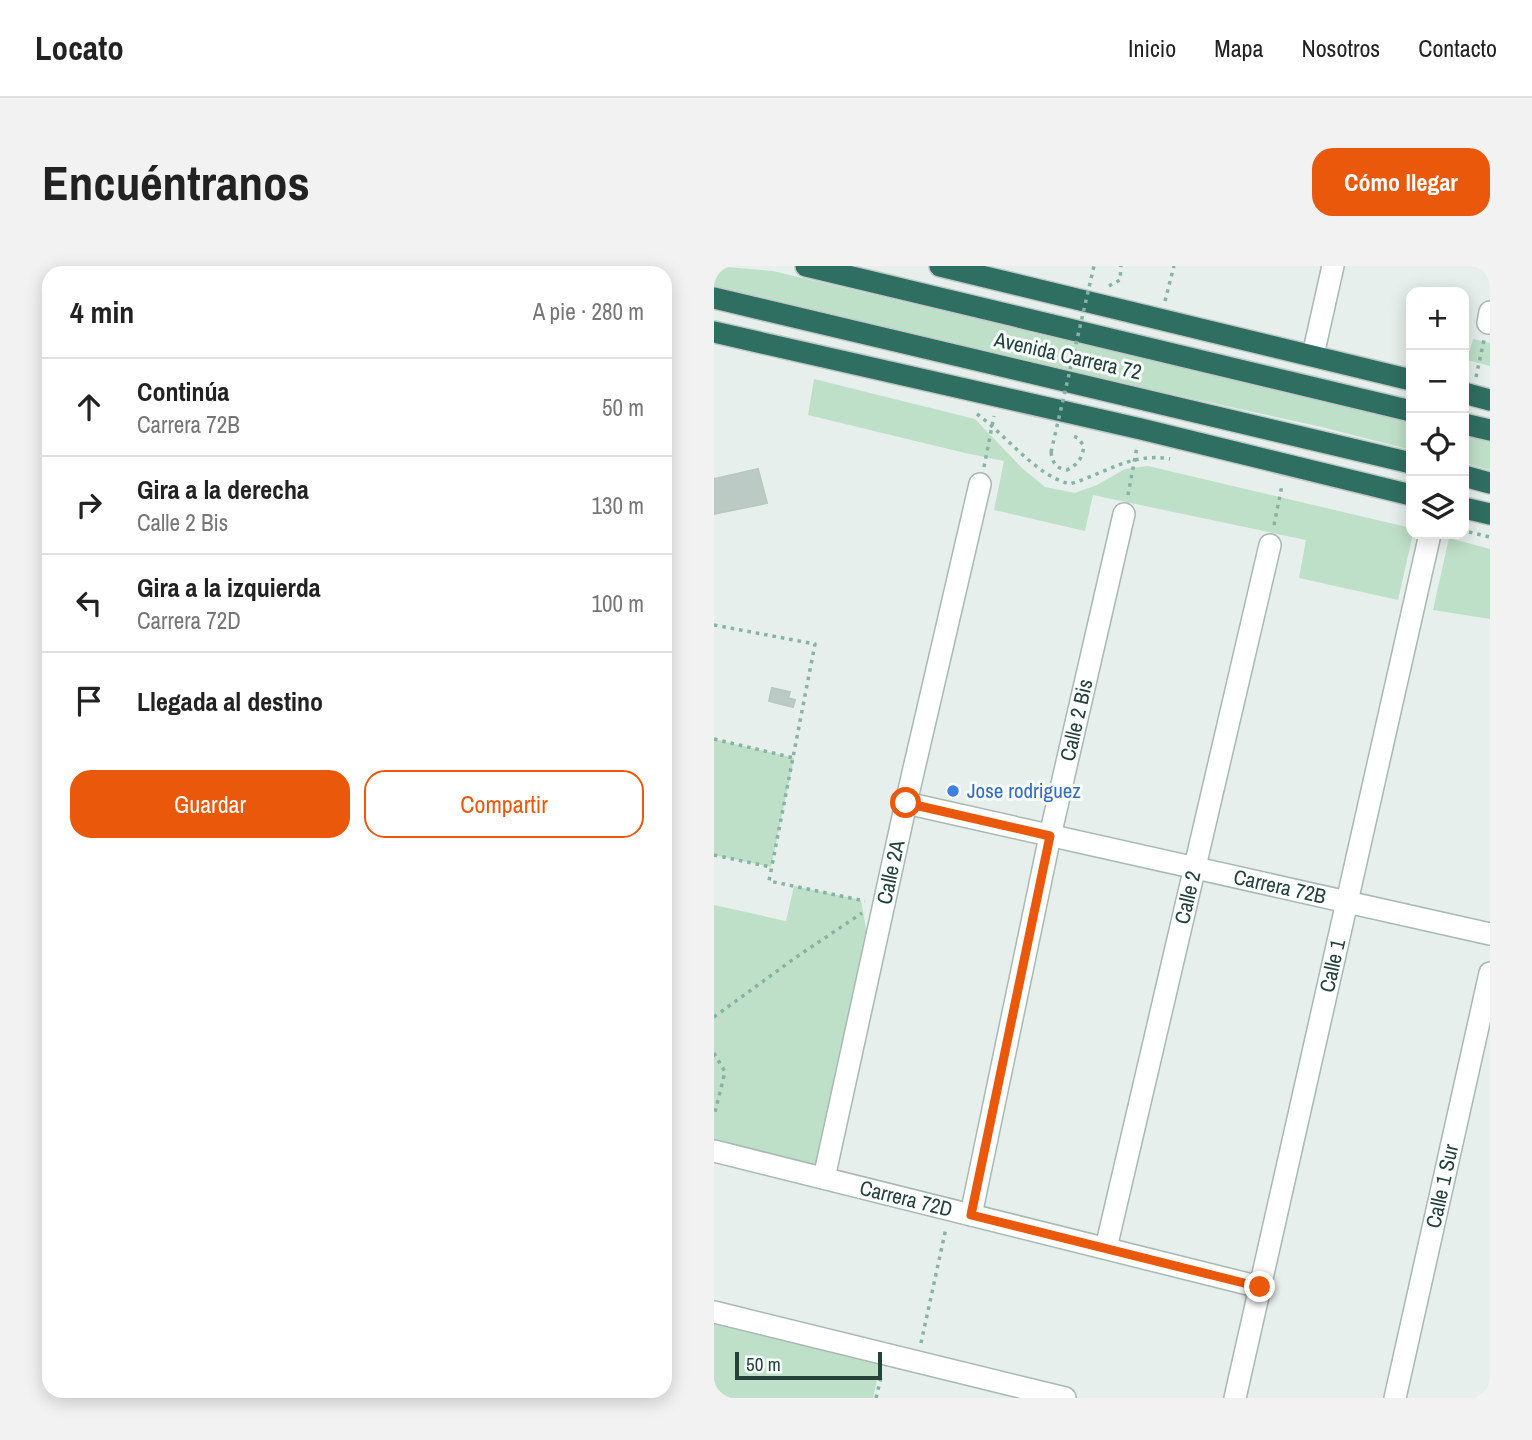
<!DOCTYPE html>
<html lang="es">
<head>
<meta charset="utf-8">
<style>
	:root { --surface:#fff; --page:#f2f2f2; --text:#222; --muted:#767676; --line:#e0e0e0; --accent:#ea580c }
	body { margin:0; font-family:"Archivo Narrow",sans-serif; background:var(--page); color:var(--text) }
	.controls { position:absolute; right:21px; top:21px; display:grid; overflow:hidden; border-radius:14px; box-shadow:0 4px 18px #0003 }
	.controls button { width:63px; height:63px; display:grid; place-items:center; padding:0; border:0; border-bottom:2px solid var(--line); background:var(--surface); color:var(--text); font:35px sans-serif }
	.scale { position:absolute; left:21px; bottom:18px; width:147px; box-sizing:border-box; padding-left:7px; border:4px solid #24423a; border-top:0; font-size:19px; line-height:24px; white-space:nowrap; color:#24423a; -webkit-text-stroke:5px #f7fbf9; paint-order:stroke }
	.stop { position:absolute; width:21px; height:21px; margin:-16px; border:5px solid #ea580c; border-radius:50%; background:#fff }
	.stop.end { background:#ea580c; border-color:#fff; box-shadow:0 2px 7px #0008 }
	.list { margin:0; padding:0; list-style:none }
	h2 { display:flex; justify-content:space-between; align-items:center; height:91px; margin:0; padding:0 28px; font-size:30px }
	h2 small { font-size:23px; font-weight:400; color:var(--muted) }
	.list li { display:grid; grid-template-columns:46px 1fr auto; gap:21px; align-items:center; box-sizing:border-box; height:98px; padding:0 28px; border-top:2px solid var(--line) }
	.list b { display:block; font-size:26px; white-space:nowrap }
	.list p { margin:0; font-size:23px; white-space:nowrap; color:var(--muted) }
	.list em { font-size:23px; font-style:normal; color:var(--muted) }
	.actions { display:flex; gap:14px; padding:21px 28px }
	.actions a { flex:1; padding:16px 0; border:2px solid var(--accent); border-radius:21px; text-align:center; font-size:24px; color:var(--accent) }
	.actions .main { background:var(--accent); color:#fff }
	.icon { flex:none; width:38px; height:38px; fill:none; stroke:currentColor; stroke-width:2; stroke-linecap:round; stroke-linejoin:round }
	.map { position:relative; flex:none; width:776px; height:1132px; overflow:hidden; border-radius:21px }
	header { display:flex; align-items:center; gap:42px; box-sizing:border-box; height:98px; padding:0 35px; background:var(--surface); border-bottom:2px solid var(--line) }
	header strong { font-size:33px }
	nav { display:flex; gap:38px; margin-inline-start:auto; font-size:24px }
	.intro { display:flex; align-items:center; justify-content:space-between; box-sizing:border-box; height:168px; padding:0 42px }
	h1 { margin:0; font-size:49px }
	.button { padding:18px 32px; border-radius:21px; background:var(--accent); color:#fff; font-size:24px; font-weight:700 }
	main { display:flex; gap:42px; padding:0 42px }
	aside { flex:1; background:var(--surface); border-radius:21px; box-shadow:0 4px 18px #0003 }
	.map>svg:first-child { display:block }
	.green { fill:#bfe0c8 }
	.building { fill:#bbcac4; stroke:#b8c9c2; stroke-width:2 }
	.lines { fill:none; stroke-linecap:round; stroke-linejoin:round }
	.minor-casing { stroke:#a8b8b2; stroke-width:24 }
	.highway-casing { stroke:#c2cac8; stroke-width:24 }
	.path { stroke:#86b3a5; stroke-width:3.5; stroke-dasharray:3.5 5; stroke-linecap:butt }
	.minor { stroke:#fff; stroke-width:21 }
	.highway { stroke:#2f6f62; stroke-width:21 }
	.path-bridge { stroke:#86b3a5; stroke-width:3.5; stroke-dasharray:3.5 5; stroke-linecap:butt }
	.route { stroke:#ea580c; stroke-width:9 }
	.shop-dot { fill:#3f7fe0; stroke:#f7fbf9; stroke-width:2.5 }
	.labels { text-anchor:middle; stroke-width:6; stroke-linejoin:round; paint-order:stroke }
	.street-label { font-size:21px; fill:#24423a; stroke:#f7fbf9 }
	.shop-label { font-size:21px; fill:#366cbe; stroke:#f7fbf9; text-anchor:start }
</style>
</head>
<body>
<header>
<strong>Locato</strong>
<nav><a>Inicio</a><a>Mapa</a><a>Nosotros</a><a>Contacto</a></nav>
</header>
<div class="intro"><h1>Encuéntranos</h1><a class="button">Cómo llegar</a></div>
<main>
<aside>
<h2>4 min<small>A pie · 280 m</small></h2>
<ul class="list">
<li><svg class="icon" aria-label="ahead" viewBox="0 0 24 24"><path d="M12 20V5M6 11l6-6 6 6"/></svg><div><b>Continúa</b><p>Carrera 72B</p></div><em>50 m</em></li>
<li><svg class="icon" aria-label="right" viewBox="0 0 24 24"><path d="M7 20v-9h11M14 6l5 5-5 5"/></svg><div><b>Gira a la derecha</b><p>Calle 2 Bis</p></div><em>130 m</em></li>
<li><svg class="icon" aria-label="left" viewBox="0 0 24 24"><path d="M17 20v-9H6M10 6l-5 5 5 5"/></svg><div><b>Gira a la izquierda</b><p>Carrera 72D</p></div><em>100 m</em></li>
<li><svg class="icon" aria-label="arrive" viewBox="0 0 24 24"><path d="M6 21V4h12l-3 4 3 4H6"/></svg><div><b>Llegada al destino</b></div></li>
</ul>
<div class="actions"><a class="main">Guardar</a><a>Compartir</a></div>
</aside>
<div class="map">
<svg width="776" height="1132" viewBox="0 0 776 1132">
	<rect width="100%" height="100%" fill="#e6efeb"/>
	<g class="green">
		<polygon points="0,0 59,5 697,156 697,184 608,161 245,82 0,20"/>
		<polygon points="759,73 776,77 776,100 753,94"/>
		<polygon points="100,113 261,153 308,202 331,221 361,227 383,219 411,203 434,200 697,262 697,268 699,268 684,334 585,312 592,274 379,229 371,265 280,244 290,195 251,187 94,149"/>
		<polygon points="750,169 776,175 776,204 750,197"/>
		<polygon points="735,272 776,283 776,353 719,344"/>
		<polygon points="0,473 80,492 57,601 0,589"/>
		<polygon points="80,620 147,634 154,674 103,898 0,874 0,639 72,655"/>
		<polygon points="0,1058 167,1097 159,1132 0,1132"/>
	</g>
	<g class="building">
		<polygon points="44,203 53,237 0,248 0,213"/>
		<polygon points="58,422 76,426 74,432 81,434 79,441 55,435"/>
	</g>
	<g class="lines">
		<defs>
			<g id="minor">
				<polyline points="774,57 776,46"/>
				<polyline points="599,89 619,0"/>
				<path id="s1" d="M192,537l584,131"/>
				<path id="s2" d="M0,885l546,136"/>
				<path id="s3" d="M110,912l82,-375 74,-319"/>
				<path id="s4" d="M257,949l79,-379 74,-322"/>
				<path id="s5" d="M392,982l164,-703"/>
				<polyline points="0,1046 351,1132"/>
				<path id="s6" d="M521,1132l195,-864"/>
				<path id="s7" d="M681,1132l95,-425"/>
			</g>
			<g id="highway">
				<polyline points="92,0 697,145"/>
				<polyline points="226,0 697,114"/>
				<polyline points="0,32 697,197"/>
				<polyline points="0,66 427,163 697,229"/>
				<polyline points="750,127 776,134"/>
				<polyline points="750,158 776,164"/>
				<polyline points="750,210 776,217"/>
				<polyline points="750,242 776,248"/>
			</g>
		</defs>
		<use href="#minor" class="minor-casing"/>
		<use href="#highway" class="highway-casing"/>
		<g class="path">
			<polyline points="395,20 406,14 407,0"/>
			<polyline points="451,35 460,0"/>
			<polyline points="762,111 770,74"/>
			<path d="M263,148c29,21 59,62 93,70 36,-11 62,-32 100,-25"/>
			<path d="M337,186c2,12 5,16 16,18 11,-6 15,-11 17,-24l-6,-8 -5,-2"/>
			<polyline points="270,201 280,150"/>
			<polyline points="414,229 423,181"/>
			<polyline points="560,259 568,219"/>
			<polyline points="755,266 776,271"/>
			<polyline points="0,359 101,378 55,615 151,635"/>
			<polyline points="0,473 80,492"/>
			<polyline points="0,589 57,601"/>
			<polyline points="0,751 81,692 148,647"/>
			<polyline points="0,787 11,806 0,850"/>
			<polyline points="207,1077 232,962"/>
			<polyline points="162,1132 168,1107"/>
		</g>
		<use href="#minor" class="minor"/>
		<use href="#highway" class="highway"/>
		<polyline class="path-bridge" points="337,186 380,0"/>
	</g>
	<g class="lines">
		<polyline class="route" points="192,537 336,570 257,949 546,1021"/>
	</g>
	<circle class="shop-dot" cx="239" cy="525" r="7"/>
	<g class="labels">
		<g class="street-label">
			<text transform="translate(354 90) rotate(13)" y="7">Avenida Carrera 72</text>
			<text dy="7" stroke="none"><textPath href="#s4" startOffset="506">Calle 2 Bis</textPath></text>
			<text dy="7" stroke="none"><textPath href="#s3" startOffset="313">Calle 2A</textPath></text>
			<text dy="7" stroke="none"><textPath href="#s1" startOffset="383">Carrera 72B</textPath></text>
			<text dy="7" stroke="none"><textPath href="#s5" startOffset="360">Calle 2</textPath></text>
			<text dy="7" stroke="none"><textPath href="#s6" startOffset="443">Calle 1</textPath></text>
			<text dy="7" stroke="none"><textPath href="#s7" startOffset="217">Calle 1 Sur</textPath></text>
			<text dy="7" stroke="none"><textPath href="#s2" startOffset="198">Carrera 72D</textPath></text>
		</g>
		<g class="shop-label">
			<text x="253" y="532">Jose rodriguez</text>
		</g>
	</g>
</svg>
<div class="controls">
<button>+</button>
<button>−</button>
<button><svg class="icon" aria-label="locate" viewBox="0 0 24 24"><circle cx="12" cy="12" r="6"/><path d="M12 2v4M12 18v4M2 12h4M18 12h4"/></svg></button>
<button><svg class="icon" aria-label="layers" viewBox="0 0 24 24"><path d="M12 4l9 5-9 5-9-5zM3 14l9 5 9-5"/></svg></button>
</div>
<div class="scale">50 m</div>
<div class="stop" style="left:192px;top:537px"></div>
<div class="stop end" style="left:546px;top:1021px"></div>
</div>
</main>
</body>
</html>
